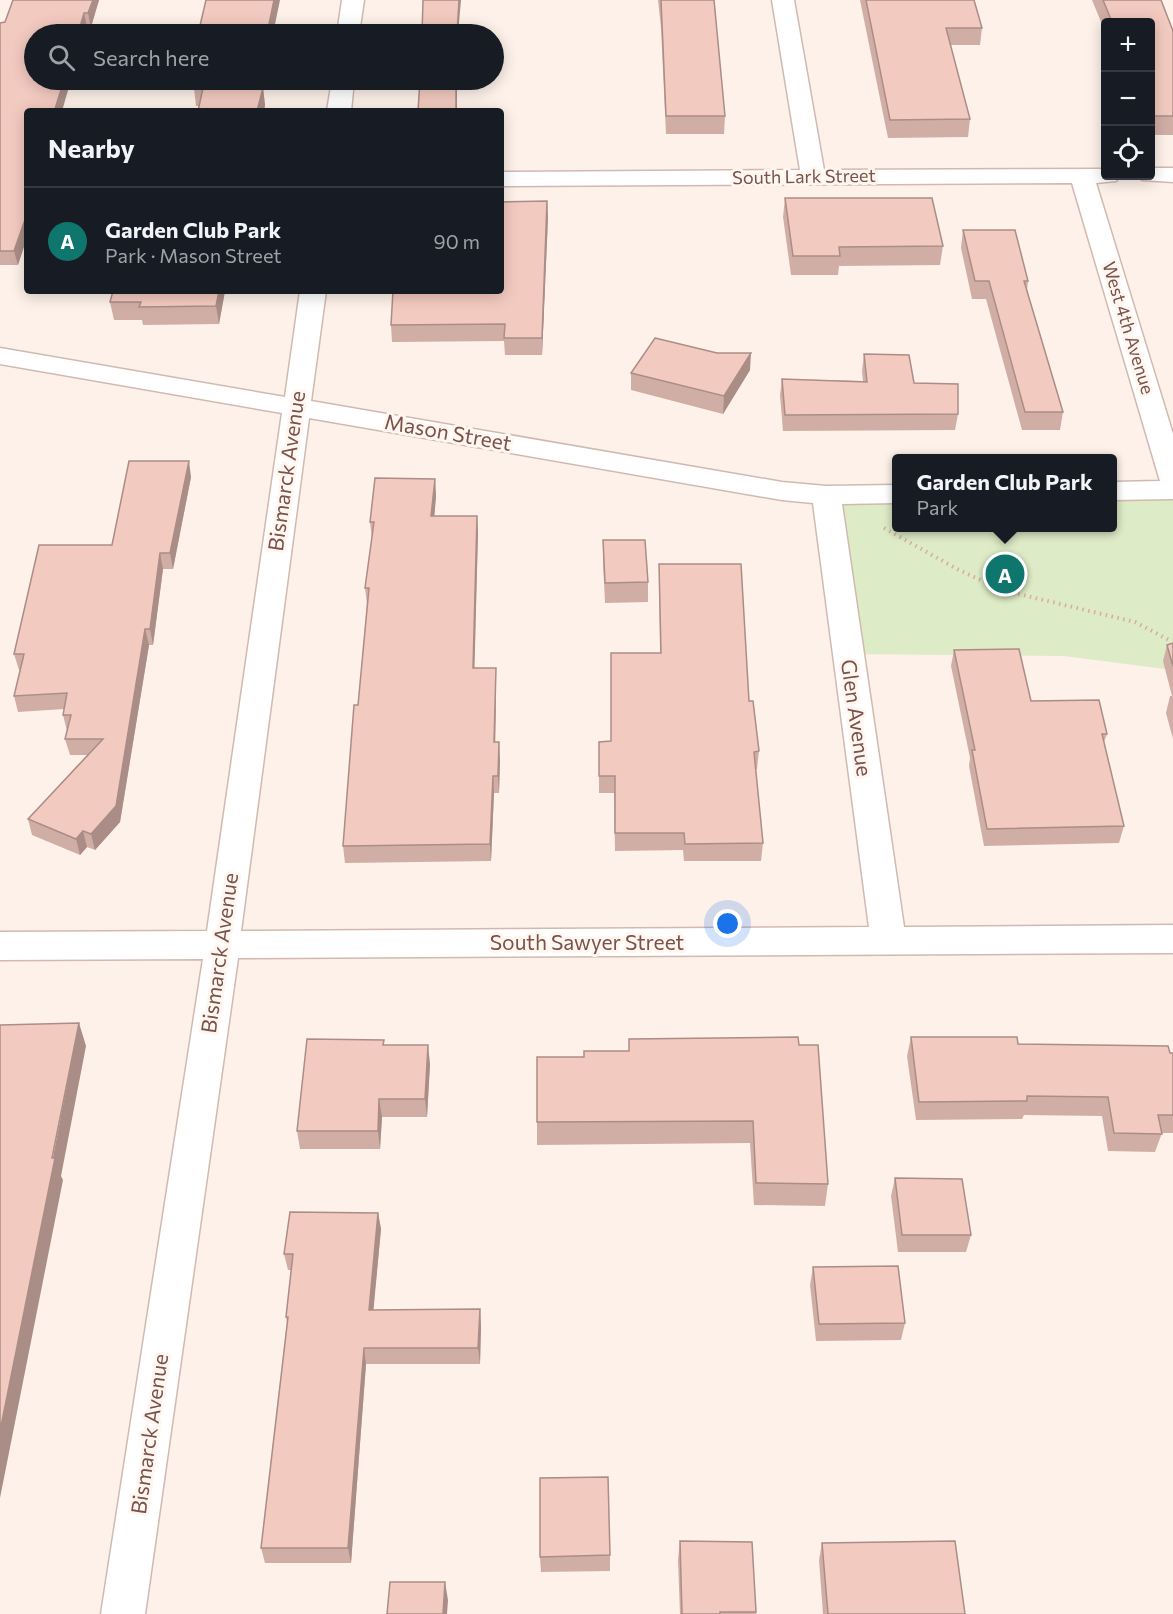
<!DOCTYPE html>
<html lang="en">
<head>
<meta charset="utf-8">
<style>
	:root { --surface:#171b24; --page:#20242c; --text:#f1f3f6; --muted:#9ea1a6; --line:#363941; --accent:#0f766e }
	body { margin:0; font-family:Commissioner,sans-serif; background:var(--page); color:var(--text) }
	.controls { position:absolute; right:18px; top:18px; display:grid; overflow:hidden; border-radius:6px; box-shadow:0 3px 15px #0003 }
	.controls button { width:54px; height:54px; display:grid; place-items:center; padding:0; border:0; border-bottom:2px solid var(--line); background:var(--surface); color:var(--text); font:30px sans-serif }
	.you { position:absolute; left:728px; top:924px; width:21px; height:21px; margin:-15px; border:4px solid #fff; border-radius:50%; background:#1a73e8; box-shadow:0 0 0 9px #1a73e833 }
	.badge { display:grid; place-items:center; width:39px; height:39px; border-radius:50%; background:var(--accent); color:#fff; font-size:20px; font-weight:700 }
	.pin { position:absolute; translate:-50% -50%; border:3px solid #fff; box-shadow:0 2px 6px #0006 }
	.popup { position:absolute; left:892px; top:454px; width:225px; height:78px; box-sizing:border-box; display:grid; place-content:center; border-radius:6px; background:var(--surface); filter:drop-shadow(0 2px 4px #0005); font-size:20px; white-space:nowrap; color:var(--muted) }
	.popup b { font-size:22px; color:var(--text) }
	.popup::after { content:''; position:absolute; left:50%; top:100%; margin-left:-12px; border:12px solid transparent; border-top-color:var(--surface) }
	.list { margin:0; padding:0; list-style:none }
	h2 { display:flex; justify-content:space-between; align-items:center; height:78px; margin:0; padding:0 24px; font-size:26px }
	h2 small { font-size:20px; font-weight:400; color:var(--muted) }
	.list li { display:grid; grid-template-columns:39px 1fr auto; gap:18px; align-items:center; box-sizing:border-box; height:108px; padding:0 24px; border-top:2px solid var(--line) }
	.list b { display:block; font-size:22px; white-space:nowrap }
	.list p { margin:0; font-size:20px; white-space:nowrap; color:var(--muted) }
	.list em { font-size:20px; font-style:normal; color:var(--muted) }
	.icon { flex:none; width:33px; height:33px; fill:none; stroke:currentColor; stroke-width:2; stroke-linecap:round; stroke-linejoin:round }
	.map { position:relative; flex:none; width:1173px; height:1614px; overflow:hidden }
	.search { position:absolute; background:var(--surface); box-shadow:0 3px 15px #0003; left:24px; top:24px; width:480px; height:66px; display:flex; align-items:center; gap:15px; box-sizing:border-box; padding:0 21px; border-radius:33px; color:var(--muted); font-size:22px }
	.panel { position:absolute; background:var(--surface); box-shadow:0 3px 15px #0003; left:24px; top:108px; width:480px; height:186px; border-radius:6px }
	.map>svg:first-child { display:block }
	.green { fill:#ddebc6 }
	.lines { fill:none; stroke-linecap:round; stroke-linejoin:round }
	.minor-casing { stroke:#d2b9b0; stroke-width:3 }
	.path { stroke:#d8aca2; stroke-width:4; stroke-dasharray:1.5 4.5; stroke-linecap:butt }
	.minor { fill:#fff; fill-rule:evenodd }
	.wall { fill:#d1aea5 }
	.shaded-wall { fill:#aa8d86 }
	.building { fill:#f3cac0; stroke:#aa8d86; stroke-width:1.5 }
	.labels { text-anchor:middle; stroke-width:6; stroke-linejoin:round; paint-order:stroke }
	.far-street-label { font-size:18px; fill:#78524b; stroke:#fff6ef }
	.street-label { font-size:21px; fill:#78524b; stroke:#fff6ef }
</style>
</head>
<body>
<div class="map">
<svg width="1173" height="1614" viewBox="0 0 1173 1614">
	<rect width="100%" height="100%" fill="#fdf1e9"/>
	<polygon class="green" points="1173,490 1173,670 1064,656 847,654 826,495 897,494 897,528 1113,528 1113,491"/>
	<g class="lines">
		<defs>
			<g id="minor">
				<polygon points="342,0 364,0 359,34 337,34"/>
				<polygon points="772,0 794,0 824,170 1106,169 1106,176 1120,176 1116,181 1096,183 1173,434 1173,499 1113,500 1113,482 1160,481 1072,183 501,186 501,172 800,170"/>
				<polygon points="332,80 354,80 351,111 327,111"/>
				<polygon points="1150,168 1173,168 1173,182 1142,180 1138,176 1150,176"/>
				<path d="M300,291h26l-15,110 471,81 44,4 71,-1v18l-55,1 62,423 269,-2v28l-935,5 -93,656h-44l102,-655 -203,1v-28l207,-1 75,-518 -282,-49v-16l285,49zM309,418l473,82 31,3 56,424 -628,4z"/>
			</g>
		</defs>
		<use href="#minor" class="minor-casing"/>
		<polyline class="path" points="884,528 957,569 1002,590 1135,622 1171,641"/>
		<use href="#minor" class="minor"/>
	</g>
	<g class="wall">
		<polygon points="99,0 91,27 87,27 84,34 34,34 62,111 27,111 18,265 0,265 0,23 5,22"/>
		<polygon points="658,0 714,0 725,116 724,134 666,134 661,28"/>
		<polygon points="860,0 974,0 982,28 980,45 950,45 970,119 968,137 888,138"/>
		<polygon points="1092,0 1161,0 1173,31 1173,135 1150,135 1150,22 1106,22 1106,34"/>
		<polygon points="196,80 264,80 262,88 263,88 265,105 264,111 198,111 199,106 196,106 194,88"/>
		<polygon points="785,198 943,246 940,265 839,266 838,275 791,275 783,217"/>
		<polygon points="547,201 548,218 542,355 505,355 504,341 392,342 391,325"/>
		<polygon points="963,230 1028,281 1027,290 1063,412 1060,430 1022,430 986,299 972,299 961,248"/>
		<polygon points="225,291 219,324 143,325 142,320 114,320 110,302"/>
		<polygon points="864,354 914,383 958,414 955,430 783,431 780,395 782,379 863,381 862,371"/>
		<polygon points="750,370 723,414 631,390 631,373"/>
		<polygon points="191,477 173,569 163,569 153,645 149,645 120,822 95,850 87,847 80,855 32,835 28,819 87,755 70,755 65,739 67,731 63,715 64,709 18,712 14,696 20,670 19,670 14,654 112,545"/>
		<polygon points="435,479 436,496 434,516 477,516 478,533 474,668 496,668 496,685 495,742 500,760 499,793 494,793 491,861 345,863 343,846 358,705 367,604 365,588 372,539 370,522"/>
		<polygon points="603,540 648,582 648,602 605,603 603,560"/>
		<polygon points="659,564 749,701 759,751 757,769 755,769 763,843 761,861 684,861 683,850 615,851 614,793 599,793 599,742 611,741 660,653"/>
		<polygon points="1173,643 1173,739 1166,713 1170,696 1172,696 1163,661 1167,645"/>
		<polygon points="954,650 1031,701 1107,734 1104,742 1124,826 1119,843 984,846 969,766 970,758 951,666"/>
		<polygon points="911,1037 1173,1053 1173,1133 1162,1133 1155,1152 1108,1151 1102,1116 1024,1115 1022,1119 916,1120 907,1056"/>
		<polygon points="384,1040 384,1045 430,1064 427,1117 382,1117 380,1149 300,1149 297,1131"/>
		<polygon points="799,1045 828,1184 825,1206 754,1205 750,1143 537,1145 537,1122 584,1057 629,1051"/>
		<polygon points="895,1178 971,1235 966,1252 898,1252 891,1196"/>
		<polygon points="378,1213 381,1229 373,1310 480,1309 481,1326 480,1364 366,1364 351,1563 265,1563 261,1548 287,1323 286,1317 291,1270 288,1270 284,1254"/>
		<polygon points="813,1267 905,1323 901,1340 816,1341 810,1285"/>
		<polygon points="680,1541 756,1612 756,1614 680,1614 678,1560"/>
		<polygon points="822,1543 965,1614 823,1614 819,1560"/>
		<polygon points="610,1555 610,1571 541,1572 540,1557"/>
	</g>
	<g class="shaded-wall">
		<polygon points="93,0 99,0 91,27 88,13"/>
		<polygon points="274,0 280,0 273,34 267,34"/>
		<polygon points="459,0 461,0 458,34 457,34"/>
		<polygon points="84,13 87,27 84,34 78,34"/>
		<polygon points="64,80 71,80 62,111 56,111 55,109"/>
		<polygon points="258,80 264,80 258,105 256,88"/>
		<rect x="456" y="80" width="1" height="31"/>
		<polygon points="263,88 265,105 264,111 257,111"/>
		<polygon points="547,201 548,218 542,355 542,338"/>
		<polygon points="27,214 27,238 18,265 14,251"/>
		<polygon points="219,291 225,291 219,324 216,306"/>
		<polygon points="751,353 750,370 723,414 724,396"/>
		<polygon points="189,461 191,477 173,569 170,553"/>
		<polygon points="435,479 436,496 433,533 431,516"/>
		<polygon points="477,516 478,533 474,686 473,668"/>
		<polygon points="160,553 163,569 153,645 150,629"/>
		<polygon points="145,629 149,645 120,822 95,850 91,834"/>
		<polygon points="496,668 496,685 495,760 494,742"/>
		<polygon points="499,742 500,760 499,793 498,776"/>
		<polygon points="493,776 494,793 491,861 490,844"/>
		<polygon points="83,831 87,847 80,855 76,839"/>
		<polygon points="79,1023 86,1046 61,1176 63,1180 0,1498 0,1431"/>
		<polygon points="428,1045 430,1064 427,1117 425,1099"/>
		<polygon points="379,1099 382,1117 380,1149 378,1131"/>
		<polygon points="378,1213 381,1229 372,1326 369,1310"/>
		<polygon points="480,1309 481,1326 480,1364 478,1348"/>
		<polygon points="364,1348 366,1364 351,1563 348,1548"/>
		<polygon points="445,1582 448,1600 447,1614 443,1614"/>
	</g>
	<g class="building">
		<polygon points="13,0 93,0 88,13 84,13 78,34 34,34 34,80 64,80 55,109 53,109 53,111 27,111 27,214 14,251 0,251 0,23 5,22"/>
		<polygon points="206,0 274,0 267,34 198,34"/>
		<polygon points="423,0 459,0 457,34 422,34"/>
		<polygon points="661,0 714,0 725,116 666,116"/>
		<polygon points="866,0 974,0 982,28 946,28 970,119 890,120"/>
		<polygon points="1103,0 1161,0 1173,31 1173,116 1150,116 1150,22 1112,22"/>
		<polygon points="196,80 258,80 256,88 263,88 257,111 198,111 203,88 194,88"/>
		<polygon points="420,80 456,80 456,111 418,111"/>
		<polygon points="785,198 932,198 943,246 839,247 840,256 793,256"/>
		<polygon points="547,201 542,338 504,338 505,324 391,325 393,291 501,291 501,202"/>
		<polygon points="963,230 1015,230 1028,281 1024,281 1063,412 1025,412 989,281 975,281"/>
		<polygon points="113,291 219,291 216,306 139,307 141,302 110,302"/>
		<polygon points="655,338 717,353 751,353 724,396 631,373"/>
		<polygon points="864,354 909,355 914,383 958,384 958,414 785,415 782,379 867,382"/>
		<polygon points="129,461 189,461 170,553 160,553 150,629 145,629 116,806 91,834 83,831 76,839 28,819 103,739 65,739 71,715 63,715 67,693 14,696 24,654 14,654 39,545 112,545"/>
		<polygon points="375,478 435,479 431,516 477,516 473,668 496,668 494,742 499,742 498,776 493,776 490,844 343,846 354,705 358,705 369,588 365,588 374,522 370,522"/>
		<polygon points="603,540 645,540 648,582 605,583"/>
		<polygon points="659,564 741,564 749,701 753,701 759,751 754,752 763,843 685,844 684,833 615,833 615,776 599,776 599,742 611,741 611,653 661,653"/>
		<polygon points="1173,643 1173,666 1167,645"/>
		<polygon points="1019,649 1031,701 1099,700 1107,734 1102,734 1124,826 987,829 972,750 975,750 954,650"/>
		<polygon points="79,1023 52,1158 55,1158 0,1431 0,1025"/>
		<polygon points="798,1037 799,1045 818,1045 828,1184 756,1183 753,1121 537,1122 537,1057 584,1057 584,1051 629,1051 629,1039"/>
		<polygon points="911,1037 1017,1037 1018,1044 1168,1046 1170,1053 1173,1053 1173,1115 1158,1115 1162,1134 1114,1133 1108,1097 1027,1096 1027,1101 919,1102"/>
		<polygon points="307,1039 384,1040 383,1045 428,1045 425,1099 379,1099 378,1131 297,1131"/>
		<polygon points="895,1178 962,1179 971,1235 902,1235"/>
		<polygon points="290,1212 378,1213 369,1310 480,1309 478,1348 364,1348 348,1548 261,1548 288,1317 286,1317 293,1254 284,1254"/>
		<polygon points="898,1266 905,1323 819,1324 813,1267"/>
		<polygon points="608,1477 610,1555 540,1557 540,1478"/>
		<polygon points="680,1541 752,1542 756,1612 720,1612 720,1614 682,1614"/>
		<polygon points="955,1541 965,1614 828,1614 822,1543"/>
		<polygon points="390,1582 445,1582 443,1614 387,1614"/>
	</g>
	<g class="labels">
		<g class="far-street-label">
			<text transform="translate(804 177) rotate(-1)" y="6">South Lark Street</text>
			<text transform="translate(1128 328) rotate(73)" y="6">West 4th Avenue</text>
		</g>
		<g class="street-label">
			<text transform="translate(448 433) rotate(10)" y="7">Mason Street</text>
			<text transform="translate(287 471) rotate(-82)" y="7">Bismarck Avenue</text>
			<text transform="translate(856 718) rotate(82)" y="7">Glen Avenue</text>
			<text x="587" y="950">South Sawyer Street</text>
			<text transform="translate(220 953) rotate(-82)" y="7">Bismarck Avenue</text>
			<text transform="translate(150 1434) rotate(-82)" y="7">Bismarck Avenue</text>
		</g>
	</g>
</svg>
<div class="controls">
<button>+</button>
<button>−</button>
<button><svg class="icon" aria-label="locate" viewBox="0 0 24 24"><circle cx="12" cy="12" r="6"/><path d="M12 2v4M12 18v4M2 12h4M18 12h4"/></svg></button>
</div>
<div class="you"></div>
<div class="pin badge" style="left:1005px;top:574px">A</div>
<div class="popup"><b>Garden Club Park</b>Park</div>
<div class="search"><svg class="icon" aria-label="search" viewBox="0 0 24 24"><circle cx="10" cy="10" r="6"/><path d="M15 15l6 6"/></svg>Search here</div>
<section class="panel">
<h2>Nearby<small></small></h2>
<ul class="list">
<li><span class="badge">A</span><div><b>Garden Club Park</b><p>Park · Mason Street</p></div><em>90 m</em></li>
</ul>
</section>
</div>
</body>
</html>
